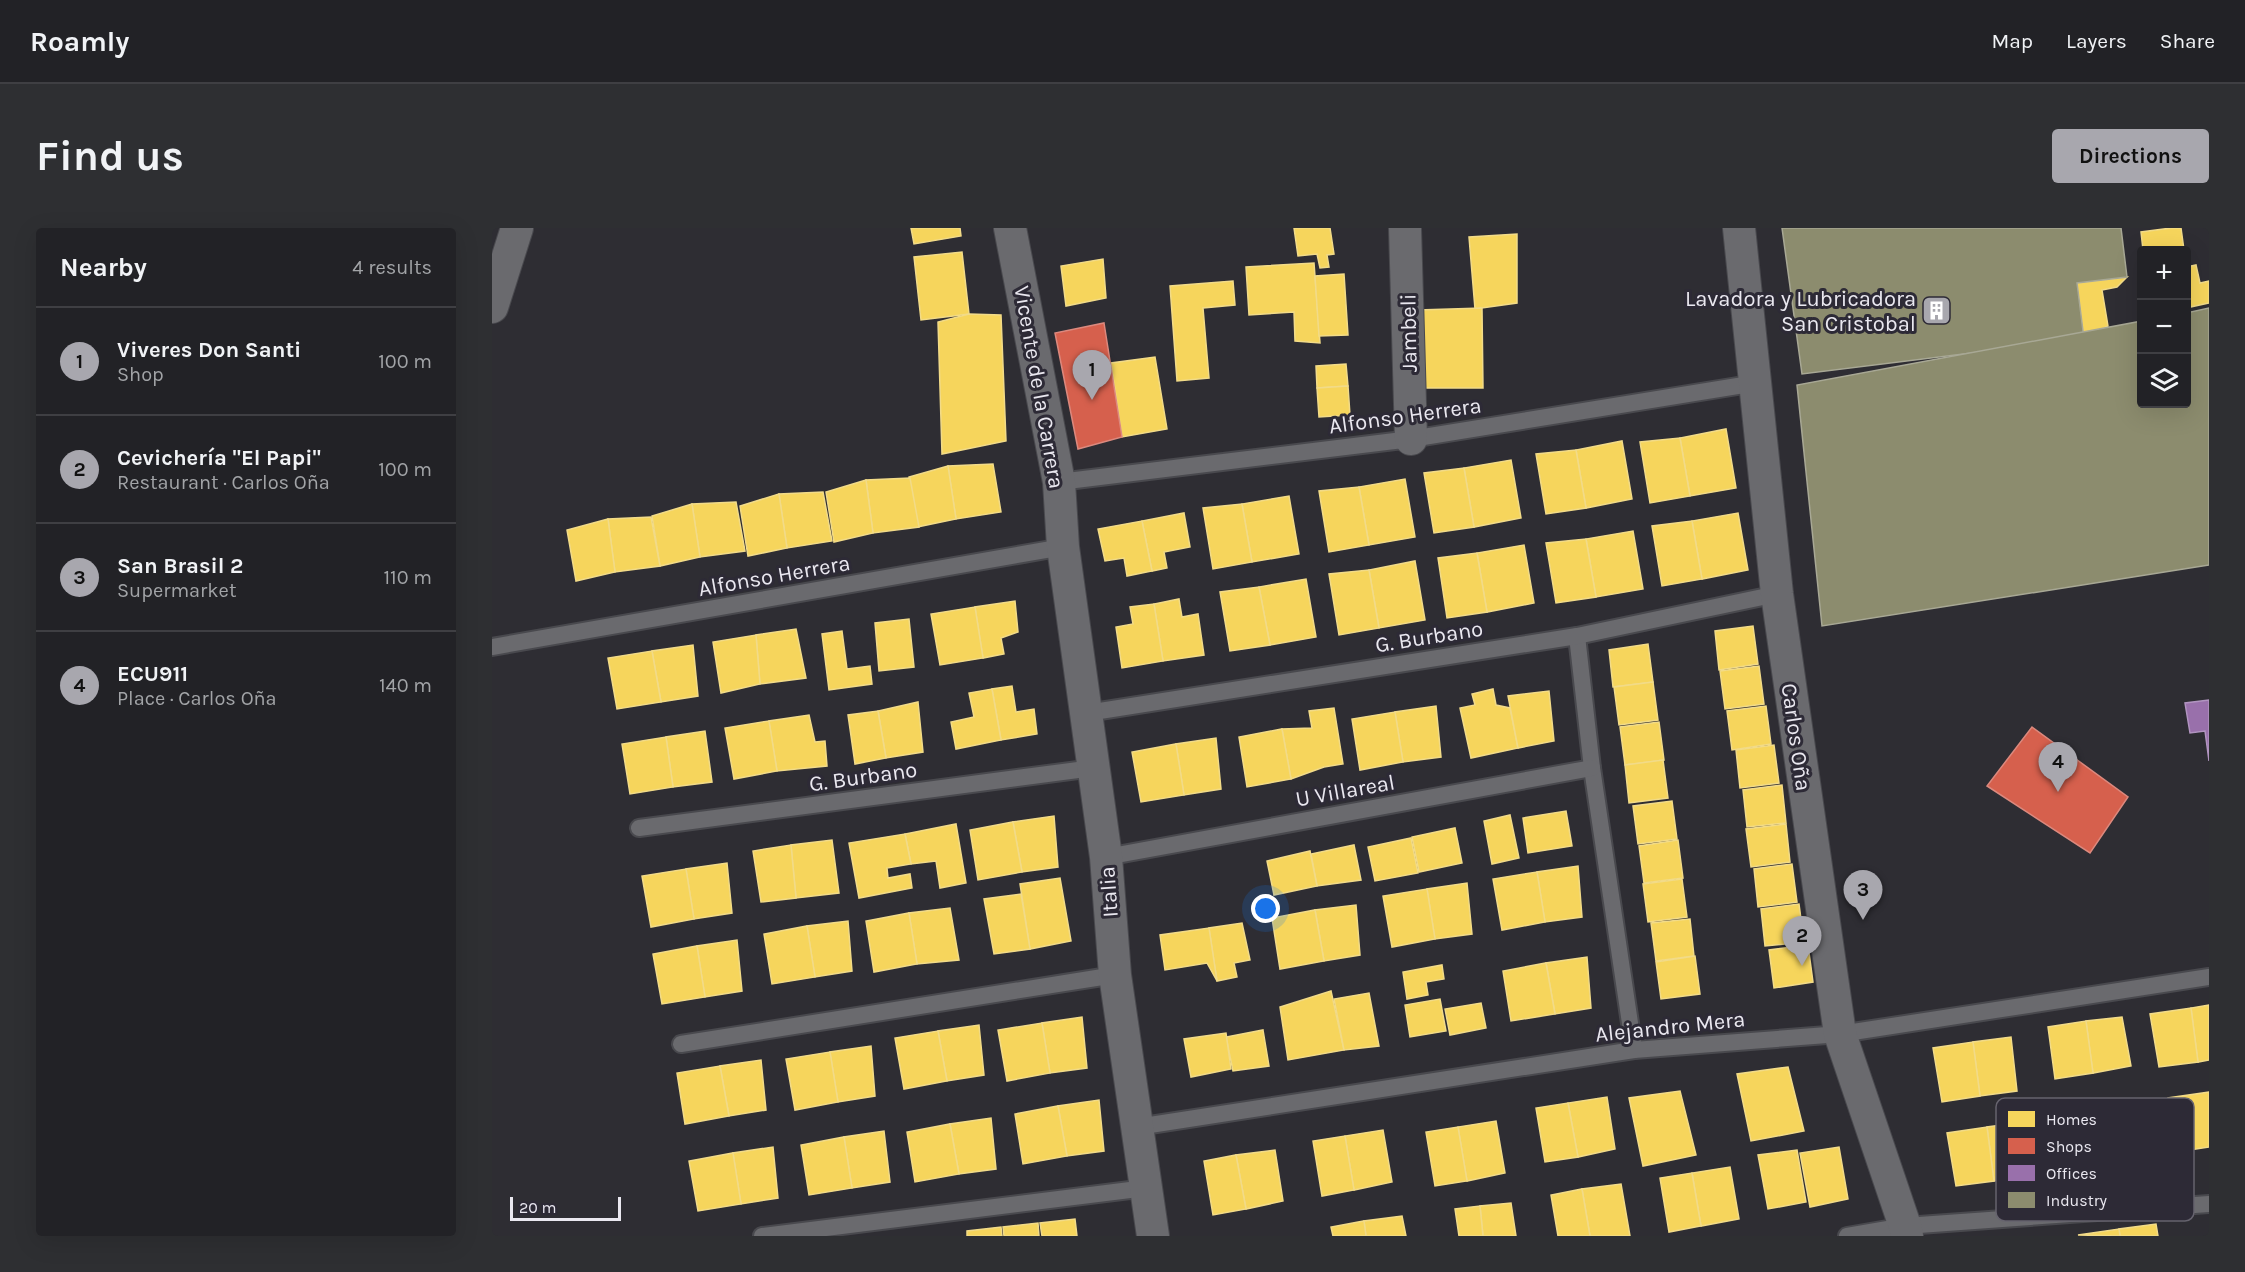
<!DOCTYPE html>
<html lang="en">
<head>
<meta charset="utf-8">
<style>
	:root { --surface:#222226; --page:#2e2f32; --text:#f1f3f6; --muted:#a2a4a7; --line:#3f3f43; --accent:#a8a7ae }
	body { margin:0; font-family:Karla,sans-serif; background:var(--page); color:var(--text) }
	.controls { position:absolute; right:18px; top:18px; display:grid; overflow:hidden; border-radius:6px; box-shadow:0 6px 24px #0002 }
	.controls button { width:54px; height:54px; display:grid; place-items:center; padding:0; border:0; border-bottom:2px solid var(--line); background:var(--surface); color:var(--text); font:30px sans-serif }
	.scale { position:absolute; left:18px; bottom:15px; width:111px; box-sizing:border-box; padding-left:6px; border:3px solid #eae8f0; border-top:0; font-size:16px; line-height:21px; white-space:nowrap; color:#eae8f0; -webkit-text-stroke:4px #2d2a36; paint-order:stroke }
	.you { position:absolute; left:774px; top:681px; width:21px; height:21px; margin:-15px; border:4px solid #fff; border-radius:50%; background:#1a73e8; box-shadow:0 0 0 9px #1a73e833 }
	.badge { display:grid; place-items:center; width:39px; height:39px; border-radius:50%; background:var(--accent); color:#111; font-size:20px; font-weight:700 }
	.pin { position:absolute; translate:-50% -50px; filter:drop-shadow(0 2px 3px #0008) }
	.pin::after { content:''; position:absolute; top:32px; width:21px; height:18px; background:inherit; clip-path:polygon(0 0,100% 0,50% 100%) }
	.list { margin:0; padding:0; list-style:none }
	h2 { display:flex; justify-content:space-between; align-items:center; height:78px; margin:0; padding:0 24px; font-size:26px }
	h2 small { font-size:20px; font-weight:400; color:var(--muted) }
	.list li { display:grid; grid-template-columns:39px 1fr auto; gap:18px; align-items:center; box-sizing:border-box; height:108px; padding:0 24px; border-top:2px solid var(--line) }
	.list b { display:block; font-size:22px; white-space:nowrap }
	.list p { margin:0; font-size:20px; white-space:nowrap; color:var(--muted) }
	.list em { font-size:20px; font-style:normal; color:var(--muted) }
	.icon { flex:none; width:33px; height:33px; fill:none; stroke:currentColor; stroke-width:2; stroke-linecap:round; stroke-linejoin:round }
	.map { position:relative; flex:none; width:1717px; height:1008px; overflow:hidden; border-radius:6px }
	header { display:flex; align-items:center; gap:36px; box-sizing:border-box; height:84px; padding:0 30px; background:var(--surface); border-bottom:2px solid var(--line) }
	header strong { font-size:28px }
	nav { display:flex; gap:33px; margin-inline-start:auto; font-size:21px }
	.intro { display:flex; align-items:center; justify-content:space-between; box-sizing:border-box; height:144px; padding:0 36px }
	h1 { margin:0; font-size:42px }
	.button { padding:15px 27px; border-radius:6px; background:var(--accent); color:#111; font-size:21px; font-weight:700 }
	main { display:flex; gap:36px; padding:0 36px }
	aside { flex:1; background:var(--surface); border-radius:6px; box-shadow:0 6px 24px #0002 }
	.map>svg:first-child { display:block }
	.homes { fill:#f6d55c; stroke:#f2db88; stroke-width:1.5 }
	.shops { fill:#d6604d; stroke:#dc897e; stroke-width:1.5 }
	.offices { fill:#9970ab; stroke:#b194c0; stroke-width:1.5 }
	.industry { fill:#8c8c6e; stroke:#a8a895; stroke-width:1.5 }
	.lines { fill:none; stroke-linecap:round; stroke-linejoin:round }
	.lane-casing { stroke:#49494e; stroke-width:20 }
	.street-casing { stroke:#49494e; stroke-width:34 }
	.lane { stroke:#6a6a6e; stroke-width:16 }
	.street { stroke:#6a6a6e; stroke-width:32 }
	.labels { text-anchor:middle; stroke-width:6; stroke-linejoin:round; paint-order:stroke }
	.poi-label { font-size:22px; fill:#eae8f0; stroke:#2d2a36; text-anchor:end }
	.street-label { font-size:22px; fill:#eae8f0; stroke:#2d2a36 }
	.key { fill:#2d2a36; stroke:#66636e; stroke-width:1.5 }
	.key-label { font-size:16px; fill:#eae8f0 }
</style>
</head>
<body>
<header>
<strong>Roamly</strong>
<nav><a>Map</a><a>Layers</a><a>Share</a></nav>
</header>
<div class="intro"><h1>Find us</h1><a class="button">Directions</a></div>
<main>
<aside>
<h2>Nearby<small>4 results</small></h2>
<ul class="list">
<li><span class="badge">1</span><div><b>Viveres Don Santi</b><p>Shop</p></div><em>100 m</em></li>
<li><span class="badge">2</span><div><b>Cevichería &quot;El Papi&quot;</b><p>Restaurant · Carlos Oña</p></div><em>100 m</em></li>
<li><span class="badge">3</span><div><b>San Brasil 2</b><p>Supermarket</p></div><em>110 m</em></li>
<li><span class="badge">4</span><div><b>ECU911</b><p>Place · Carlos Oña</p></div><em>140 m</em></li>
</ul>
</aside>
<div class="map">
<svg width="1717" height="1008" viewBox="0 0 1717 1008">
	<rect width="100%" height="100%" fill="#2e2d33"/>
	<g class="homes">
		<polygon points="419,0 468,0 469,8 422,16"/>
		<polygon points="802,0 838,0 842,26 835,27 837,39 828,40 825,26 806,28"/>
		<polygon points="1679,0 1689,0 1692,22 1651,22 1649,4"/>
		<polygon points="1025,6 1025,75 983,81 977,9"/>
		<polygon points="470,24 477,86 429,92 422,29"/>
		<polygon points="611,31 614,70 574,78 569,38"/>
		<polygon points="822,35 828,115 803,113 802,84 757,87 754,39"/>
		<polygon points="1704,37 1708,55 1717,53 1717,75 1694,80 1694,39"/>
		<polygon points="852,46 856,107 827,108 823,48"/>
		<polygon points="1635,49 1625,59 1610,62 1616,98 1592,111 1585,55"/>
		<polygon points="741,53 743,77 711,80 717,150 685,153 678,58"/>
		<polygon points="990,80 991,160 929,160 926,82"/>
		<polygon points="477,86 509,87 514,213 450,226 446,94"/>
		<polygon points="663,129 675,201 630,209 619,135"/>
		<polygon points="854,136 856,158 825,160 824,138"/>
		<polygon points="856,158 858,187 827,189 825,160"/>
		<polygon points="1234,201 1244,260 1198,268 1188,210"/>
		<polygon points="1188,210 1198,268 1158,275 1148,214"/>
		<polygon points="1130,213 1140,271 1094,280 1084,222"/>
		<polygon points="1084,222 1094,280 1054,286 1044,226"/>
		<polygon points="1019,232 1029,290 982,299 972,240"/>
		<polygon points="501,236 509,284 464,291 456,238"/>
		<polygon points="456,238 464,291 425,299 417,249"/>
		<polygon points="972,240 982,299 942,305 932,245"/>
		<polygon points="418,250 427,299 381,305 374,252"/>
		<polygon points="913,251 923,309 877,317 867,259"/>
		<polygon points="374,252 381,305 342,314 334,264"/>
		<polygon points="867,259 877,317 837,324 827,263"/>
		<polygon points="331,264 340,313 295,320 287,266"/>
		<polygon points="287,266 295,320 256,328 248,278"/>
		<polygon points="797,268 807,326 760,334 750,276"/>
		<polygon points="244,274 253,323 208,329 200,276"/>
		<polygon points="200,276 208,329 168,338 160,288"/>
		<polygon points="750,276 760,334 721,341 711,280"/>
		<polygon points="692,285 698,319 672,324 675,340 660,343 650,293"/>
		<polygon points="1246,285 1256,342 1210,351 1200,293"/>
		<polygon points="159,289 168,338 123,344 116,291"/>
		<polygon points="116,291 123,344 84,353 75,302"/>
		<polygon points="650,293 660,343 635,348 632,330 613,333 606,301"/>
		<polygon points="1200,293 1210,351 1170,358 1160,298"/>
		<polygon points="1141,303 1151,361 1104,369 1094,311"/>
		<polygon points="1094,311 1104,369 1064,375 1054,315"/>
		<polygon points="1032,317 1042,375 995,384 985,325"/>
		<polygon points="985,325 995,384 955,390 946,330"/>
		<polygon points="923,333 933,392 887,400 877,342"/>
		<polygon points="877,342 887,400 847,407 837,346"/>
		<polygon points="814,351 824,409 778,417 767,359"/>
		<polygon points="767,359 778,417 738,423 728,364"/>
		<polygon points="687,371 690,389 706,386 712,427 671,433 662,376"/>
		<polygon points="523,373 526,404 509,410 512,426 491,430 483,379"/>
		<polygon points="662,376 671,433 630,440 624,399 641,396 638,379"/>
		<polygon points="483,379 491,430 448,437 439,386"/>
		<polygon points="417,391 422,439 387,443 383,395"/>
		<polygon points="1261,398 1266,436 1227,442 1223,403"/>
		<polygon points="304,401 314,450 268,456 264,407"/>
		<polygon points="350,403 355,441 378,438 380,456 337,462 330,406"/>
		<polygon points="264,407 268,456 229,465 221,414"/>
		<polygon points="1156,416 1161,454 1121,459 1117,422"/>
		<polygon points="201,417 206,468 169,474 160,423"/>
		<polygon points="160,423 169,474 125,481 116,430"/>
		<polygon points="1267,438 1272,476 1233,481 1228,443"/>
		<polygon points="1161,454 1166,492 1127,497 1122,459"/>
		<polygon points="520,458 524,484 542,481 545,506 509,512 500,461"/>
		<polygon points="500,461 509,512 464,521 459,494 482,489 477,465"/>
		<polygon points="1001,461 1004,477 1018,480 1026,520 979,530 968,480 983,477 980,466"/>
		<polygon points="1057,463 1062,513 1026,520 1016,468"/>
		<polygon points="426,474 431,524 394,530 386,483"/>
		<polygon points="944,478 949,529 911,534 903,484"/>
		<polygon points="1274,478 1279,516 1240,522 1235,483"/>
		<polygon points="842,480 851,536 832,539 799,551 790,501 820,500 817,483"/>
		<polygon points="386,483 394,530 363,536 356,487"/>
		<polygon points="903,484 911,534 868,542 860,491"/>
		<polygon points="317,487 323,514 333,513 335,538 285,543 277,493"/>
		<polygon points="277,493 285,543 242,551 233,500"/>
		<polygon points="1167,494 1172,532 1133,537 1128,499"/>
		<polygon points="790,501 799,551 755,559 747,509"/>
		<polygon points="213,503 220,554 181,559 174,509"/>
		<polygon points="174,509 181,559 138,566 130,516"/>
		<polygon points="724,510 729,561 692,567 684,516"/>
		<polygon points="684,516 692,567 649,574 640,524"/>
		<polygon points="1282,517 1287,555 1248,560 1244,522"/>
		<polygon points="1171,532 1176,570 1137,575 1133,537"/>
		<polygon points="1290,557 1294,595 1255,599 1251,562"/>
		<polygon points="1180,573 1185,611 1146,616 1141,578"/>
		<polygon points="1074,583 1080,618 1036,625 1031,590"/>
		<polygon points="1018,587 1027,630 1000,636 992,593"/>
		<polygon points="562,588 566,639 530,644 521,594"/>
		<polygon points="521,594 530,644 486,652 478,602"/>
		<polygon points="464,596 474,655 448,660 444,633 419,636 413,606"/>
		<polygon points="1294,596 1298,634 1259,639 1254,601"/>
		<polygon points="963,600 970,635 927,644 920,609"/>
		<polygon points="413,606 419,636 395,640 396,650 418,646 420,660 367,670 357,615"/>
		<polygon points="919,610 926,645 883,653 876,619"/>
		<polygon points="340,612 347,665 304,670 299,617"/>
		<polygon points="1186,612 1191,650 1152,655 1147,618"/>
		<polygon points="299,617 304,670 269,674 261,623"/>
		<polygon points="862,617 869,652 825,658 819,626"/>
		<polygon points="818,623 825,658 782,667 775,633"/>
		<polygon points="235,635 240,685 202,691 194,641"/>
		<polygon points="1300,636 1305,674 1266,679 1262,641"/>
		<polygon points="1086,638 1090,689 1053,694 1045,644"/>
		<polygon points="194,641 202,691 159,699 150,648"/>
		<polygon points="1045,644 1053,694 1010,702 1001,651"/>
		<polygon points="568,650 579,713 538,721 528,656"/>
		<polygon points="1190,651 1195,689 1156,694 1151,656"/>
		<polygon points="975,655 980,706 943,711 935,661"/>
		<polygon points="935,661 943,711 900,719 891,668"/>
		<polygon points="529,666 538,721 502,726 492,671"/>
		<polygon points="1307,676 1312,714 1273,718 1269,681"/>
		<polygon points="864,677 868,727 832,733 823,682"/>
		<polygon points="458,680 467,732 425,736 417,685"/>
		<polygon points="823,682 832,733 788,741 780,690"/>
		<polygon points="417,685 425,736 382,744 374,693"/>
		<polygon points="1198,691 1202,728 1164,733 1159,695"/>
		<polygon points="356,693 360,743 323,749 315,698"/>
		<polygon points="750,695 758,732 742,735 745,749 725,753 717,700"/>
		<polygon points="315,698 323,749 280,756 272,706"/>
		<polygon points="717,700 725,753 715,735 673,742 668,707"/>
		<polygon points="245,712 250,763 213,769 205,718"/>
		<polygon points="1316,717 1321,754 1282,760 1277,722"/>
		<polygon points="205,718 213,769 170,776 161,726"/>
		<polygon points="1203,728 1208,766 1169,771 1164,734"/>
		<polygon points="1095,729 1099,780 1063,786 1054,735"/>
		<polygon points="1054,735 1063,786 1019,793 1011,743"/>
		<polygon points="950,737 952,751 934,754 936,767 915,771 911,744"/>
		<polygon points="839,763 852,822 796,832 788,779"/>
		<polygon points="877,765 887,818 852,822 842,771"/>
		<polygon points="948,771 954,803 918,809 913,777"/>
		<polygon points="989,775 994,800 958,807 953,781"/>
		<polygon points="1717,777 1717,832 1706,834 1699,780"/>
		<polygon points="1699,780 1706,834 1667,839 1658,786"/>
		<polygon points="590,789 595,840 558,845 550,795"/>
		<polygon points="1630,789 1639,838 1601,845 1594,793"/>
		<polygon points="1594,793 1601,845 1563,851 1556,799"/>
		<polygon points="550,795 558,845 515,853 506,802"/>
		<polygon points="487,797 492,847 455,853 446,803"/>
		<polygon points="771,802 777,838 741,843 734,809"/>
		<polygon points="446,803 455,853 412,861 403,810"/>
		<polygon points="734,805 739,841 699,849 692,811"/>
		<polygon points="1519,809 1525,863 1488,868 1481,814"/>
		<polygon points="1481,814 1488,868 1450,874 1441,820"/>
		<polygon points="379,818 383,868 346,874 338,824"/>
		<polygon points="338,824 346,874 303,882 294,831"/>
		<polygon points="269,832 274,882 237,888 228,838"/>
		<polygon points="228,838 237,888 193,896 185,845"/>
		<polygon points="1296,839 1312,903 1259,913 1245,846"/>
		<polygon points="1188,863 1204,927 1151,938 1137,870"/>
		<polygon points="1717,864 1717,919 1685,924 1676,870"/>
		<polygon points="1115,869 1123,921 1086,929 1076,875"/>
		<polygon points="607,872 612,923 575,928 566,878"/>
		<polygon points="1076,875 1086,929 1053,934 1044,880"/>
		<polygon points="566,878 575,928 531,936 523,886"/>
		<polygon points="499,890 504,941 467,946 458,896"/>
		<polygon points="1004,893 1013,945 975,953 966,899"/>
		<polygon points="1532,894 1539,948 1502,953 1495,899"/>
		<polygon points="458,896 467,946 423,954 415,904"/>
		<polygon points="966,899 975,953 943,958 934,904"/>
		<polygon points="1495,899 1502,953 1464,958 1455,905"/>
		<polygon points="891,902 900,954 862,962 853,908"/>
		<polygon points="392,903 398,954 360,960 352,909"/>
		<polygon points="853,908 862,962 830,968 821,913"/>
		<polygon points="352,909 360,960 317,967 309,917"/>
		<polygon points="281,919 286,970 249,976 241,925"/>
		<polygon points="1347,919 1356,971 1318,979 1308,925"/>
		<polygon points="783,922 791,973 754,981 744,927"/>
		<polygon points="1305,922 1314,974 1276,981 1266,927"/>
		<polygon points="241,925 249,976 206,983 197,933"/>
		<polygon points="744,927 754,981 721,987 712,933"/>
		<polygon points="1238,939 1247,991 1209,998 1200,945"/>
		<polygon points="1200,945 1209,998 1177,1004 1168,950"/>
		<polygon points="1129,956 1138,1008 1098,1008 1090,961"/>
		<polygon points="1090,961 1098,1008 1066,1008 1059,967"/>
		<polygon points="1019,975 1024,1008 991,1008 988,978"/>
		<polygon points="988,978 991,1008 967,1008 963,981"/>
		<polygon points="910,988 914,1008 874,1008 872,993"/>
		<polygon points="583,991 585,1008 550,1008 548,995"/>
		<polygon points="872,993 874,1008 841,1008 839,999"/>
		<polygon points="546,995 547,1008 512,1008 511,999"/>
		<polygon points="1664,996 1666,1008 1628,1008 1627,1001"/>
		<polygon points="509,999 510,1008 475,1008 475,1003"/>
		<polygon points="1627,1001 1628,1008 1586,1007"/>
	</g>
	<g class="shops">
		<polygon points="612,95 630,209 586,221 563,105"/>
		<polygon points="1540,499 1636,569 1598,625 1495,558"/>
	</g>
	<polygon class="offices" points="1717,472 1717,533 1713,503 1698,505 1693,475"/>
	<g class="industry">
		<polygon points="1290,0 1629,0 1635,49 1585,55 1592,111 1310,146"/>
		<polygon points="1717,80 1717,337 1330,398 1305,157 1650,93 1650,176 1694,176 1694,85"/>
	</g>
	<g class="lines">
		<defs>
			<g id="lane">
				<polyline points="567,254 919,211 1264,155"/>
				<polyline points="1085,408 1100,540 1142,822"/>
				<polyline points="0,419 571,319"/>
				<polyline points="595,485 1085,408 1285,366"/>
				<polyline points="147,600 601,540"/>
				<polyline points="614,629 1100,540"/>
				<polyline points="189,816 623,747"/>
				<polyline points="645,899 1142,822 1348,806 1717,749"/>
				<polyline points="270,1008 654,960"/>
				<polyline points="1355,1008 1413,998 1717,976"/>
			</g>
			<g id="street">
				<polyline points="518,0 567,254 571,319 614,629 623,747 661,1008"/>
				<polyline points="913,0 919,211"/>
				<polyline points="1247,0 1285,366 1348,806 1413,998 1415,1008"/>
				<polyline points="0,79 25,0"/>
			</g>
		</defs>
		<use href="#lane" class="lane-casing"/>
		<use href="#street" class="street-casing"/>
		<use href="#lane" class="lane"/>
		<use href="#street" class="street"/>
	</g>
	<defs>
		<symbol id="building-square" viewBox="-11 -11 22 22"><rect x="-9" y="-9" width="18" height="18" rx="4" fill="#a8a7ae" stroke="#2d2a36"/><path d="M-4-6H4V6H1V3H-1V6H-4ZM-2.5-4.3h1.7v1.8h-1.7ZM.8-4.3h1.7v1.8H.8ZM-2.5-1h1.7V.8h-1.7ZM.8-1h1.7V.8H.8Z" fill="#fff"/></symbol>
	</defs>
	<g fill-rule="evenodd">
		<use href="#building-square" x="1428" y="66" width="33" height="33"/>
	</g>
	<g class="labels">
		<g class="poi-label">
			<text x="1424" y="78">Lavadora y Lubricadora<tspan x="1424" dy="25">San Cristobal</tspan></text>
		</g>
		<g class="street-label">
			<text transform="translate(916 105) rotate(-91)" y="8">Jambeli</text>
			<text transform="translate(548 159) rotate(80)" y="8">Vicente de la Carrera</text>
			<text transform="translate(913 187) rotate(-8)" y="8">Alfonso Herrera</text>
			<text transform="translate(282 347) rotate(-10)" y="8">Alfonso Herrera</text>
			<text transform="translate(937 408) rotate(-9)" y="8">G. Burbano</text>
			<text transform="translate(1305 509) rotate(82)" y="8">Carlos Oña</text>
			<text transform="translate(371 548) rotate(-8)" y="8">G. Burbano</text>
			<text transform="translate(853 562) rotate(-10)" y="8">U Villareal</text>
			<text transform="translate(616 664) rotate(-94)" y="8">Italia</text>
			<text transform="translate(1178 798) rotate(-6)" y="8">Alejandro Mera</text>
		</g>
	</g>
	<rect x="1504" y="870" width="198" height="123" rx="9" class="key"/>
	<rect x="1516" y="883" width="27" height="16" fill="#f6d55c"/>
	<rect x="1516" y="910" width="27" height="16" fill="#d6604d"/>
	<rect x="1516" y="937" width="27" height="16" fill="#9970ab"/>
	<rect x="1516" y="964" width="27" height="16" fill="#8c8c6e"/>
	<g class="key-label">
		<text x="1554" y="897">Homes</text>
		<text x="1554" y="924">Shops</text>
		<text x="1554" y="951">Offices</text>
		<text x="1554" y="978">Industry</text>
	</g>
</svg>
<div class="controls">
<button>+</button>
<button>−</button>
<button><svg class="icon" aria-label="layers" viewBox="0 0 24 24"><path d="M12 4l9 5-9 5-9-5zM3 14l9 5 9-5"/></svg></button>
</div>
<div class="scale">20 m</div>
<div class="you"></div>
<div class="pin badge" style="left:600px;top:172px">1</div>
<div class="pin badge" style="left:1310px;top:738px">2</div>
<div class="pin badge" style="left:1371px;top:692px">3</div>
<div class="pin badge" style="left:1566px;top:564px">4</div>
</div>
</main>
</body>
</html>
